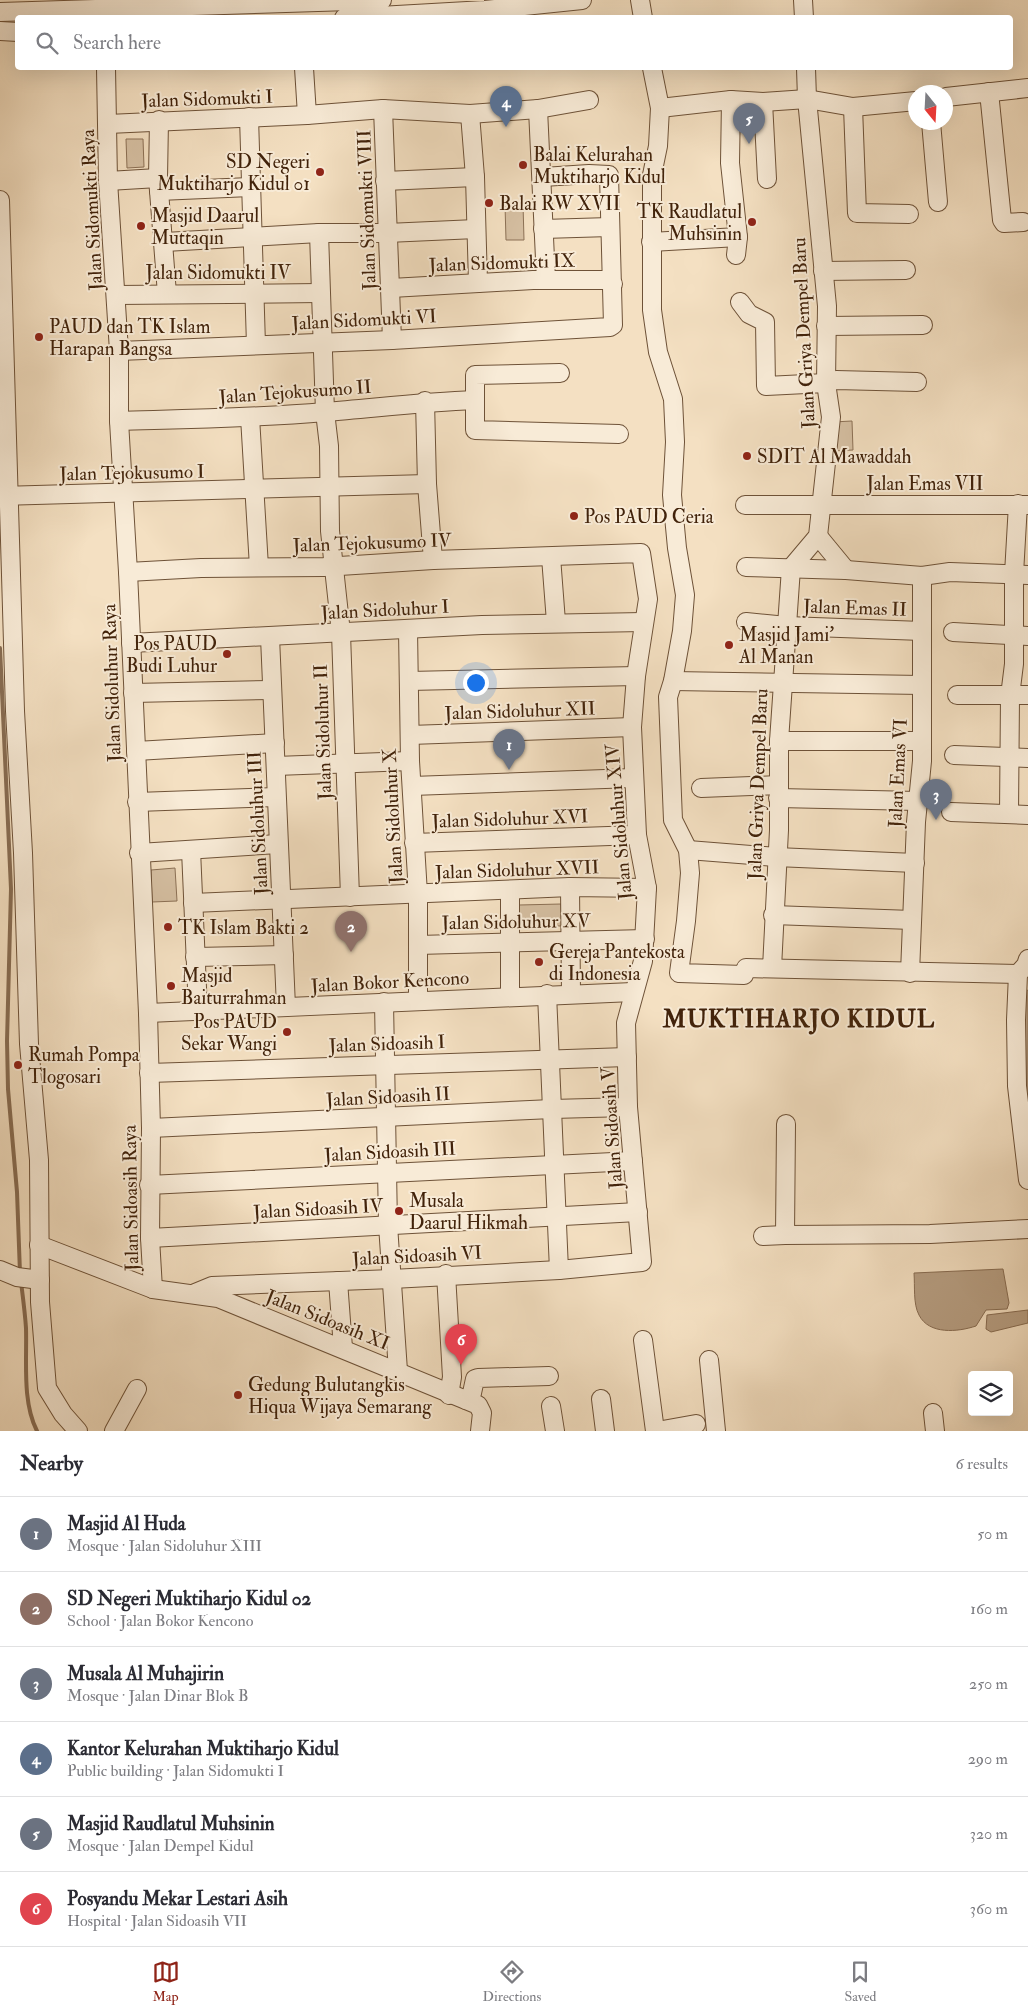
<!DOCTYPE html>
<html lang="en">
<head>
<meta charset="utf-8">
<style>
	:root { --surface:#fff; --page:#f7f7f7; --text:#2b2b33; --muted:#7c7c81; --line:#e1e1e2; --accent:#8f2418 }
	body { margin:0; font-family:"IM FELL Double Pica",serif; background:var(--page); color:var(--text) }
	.controls { position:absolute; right:15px; bottom:15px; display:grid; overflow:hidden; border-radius:5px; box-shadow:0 5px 20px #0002 }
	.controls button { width:45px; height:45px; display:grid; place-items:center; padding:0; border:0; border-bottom:1px solid var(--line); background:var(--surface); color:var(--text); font:25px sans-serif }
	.compass { position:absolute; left:908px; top:85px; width:45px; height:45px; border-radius:50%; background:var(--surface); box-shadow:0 5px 20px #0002; rotate:162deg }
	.you { position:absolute; left:475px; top:682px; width:18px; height:18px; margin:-12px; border:4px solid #fff; border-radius:50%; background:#1a73e8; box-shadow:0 0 0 8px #1a73e833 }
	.badge { display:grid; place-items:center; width:32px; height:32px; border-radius:50%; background:var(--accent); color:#fff; font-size:16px; font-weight:700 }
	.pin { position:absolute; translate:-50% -41px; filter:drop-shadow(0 1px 2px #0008) }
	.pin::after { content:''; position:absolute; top:26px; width:18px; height:15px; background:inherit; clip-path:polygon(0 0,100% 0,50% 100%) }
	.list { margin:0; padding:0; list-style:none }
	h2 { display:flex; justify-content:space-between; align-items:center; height:65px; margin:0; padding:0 20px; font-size:21px }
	h2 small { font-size:16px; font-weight:400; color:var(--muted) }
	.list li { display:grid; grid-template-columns:32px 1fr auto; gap:15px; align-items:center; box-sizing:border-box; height:75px; padding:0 20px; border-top:1px solid var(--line) }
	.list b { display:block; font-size:19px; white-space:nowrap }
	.list p { margin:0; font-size:16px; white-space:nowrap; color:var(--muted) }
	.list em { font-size:16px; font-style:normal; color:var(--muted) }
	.icon { flex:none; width:28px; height:28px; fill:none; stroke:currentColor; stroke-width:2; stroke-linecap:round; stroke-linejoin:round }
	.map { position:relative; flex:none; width:1028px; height:1431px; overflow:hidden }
	.search { position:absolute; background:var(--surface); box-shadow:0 5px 20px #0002; left:15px; right:15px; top:15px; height:55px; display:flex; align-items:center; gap:12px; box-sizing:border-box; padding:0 18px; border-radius:5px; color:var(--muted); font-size:19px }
	.sheet { height:515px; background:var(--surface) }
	nav { display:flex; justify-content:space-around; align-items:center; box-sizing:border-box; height:70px; border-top:1px solid var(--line); background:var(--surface); font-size:14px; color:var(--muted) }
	nav a { display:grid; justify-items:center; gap:2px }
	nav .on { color:var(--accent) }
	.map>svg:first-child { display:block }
	.green { fill:#d6c0a3; stroke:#8c7156 }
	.water { fill:#b79f83; stroke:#886d53 }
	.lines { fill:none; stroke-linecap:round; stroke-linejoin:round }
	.stream { stroke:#886d53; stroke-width:4 }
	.minor-casing { stroke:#6e5238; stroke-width:20 }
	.minor { stroke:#f8ebd7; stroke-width:18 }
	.poi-dot { fill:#8f2418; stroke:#f8ebd7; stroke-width:2 }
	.labels { text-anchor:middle; stroke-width:4; stroke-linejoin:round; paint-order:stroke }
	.street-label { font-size:19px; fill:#41220a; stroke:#f8ebd7 }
	.poi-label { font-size:19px; fill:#41220a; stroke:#f8ebd7; text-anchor:start }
	.district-label { font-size:24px; font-weight:bold; letter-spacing:1px; fill:#41220a; stroke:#f8ebd7 }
</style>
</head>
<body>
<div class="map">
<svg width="1028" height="1431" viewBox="0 0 1028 1431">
	<rect width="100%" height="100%" fill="#f4e0c2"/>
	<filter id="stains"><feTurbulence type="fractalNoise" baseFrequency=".004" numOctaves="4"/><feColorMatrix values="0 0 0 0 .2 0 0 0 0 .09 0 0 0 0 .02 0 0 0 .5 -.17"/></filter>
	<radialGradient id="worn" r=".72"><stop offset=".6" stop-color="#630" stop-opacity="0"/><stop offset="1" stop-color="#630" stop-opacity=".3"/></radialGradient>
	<g class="green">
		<polygon points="126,139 143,139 144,167 127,168"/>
		<polygon points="523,204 524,240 506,240 505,205"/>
		<polygon points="852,421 853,450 834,451 833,422"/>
		<polygon points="175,868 177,901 152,902 151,870"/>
		<polygon points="561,904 562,926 520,926 519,905"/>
		<polygon points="466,1332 467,1354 453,1354 452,1333"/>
	</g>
	<g class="water">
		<polygon points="1028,990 1028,1154 1020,1101 1024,992"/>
		<path d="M1003,1269l6,34 -2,6 -21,1 -10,16c-18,6 -47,9 -57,-11 -6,-11 -4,-29 -5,-42z"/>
		<polygon points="1028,1310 1028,1323 991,1332 986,1329 987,1315"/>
	</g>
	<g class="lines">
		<g class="stream">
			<polyline points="0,648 11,889 7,1041 8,1089 17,1192 20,1273"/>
			<path d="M21,1282c2,16 4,31 5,46 1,33 -4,74 11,103"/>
		</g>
		<defs>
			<g id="minor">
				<polyline points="640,0 643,18"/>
				<polyline points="803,0 804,18"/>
				<polyline points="0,12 382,0"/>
				<polyline points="344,18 485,10 582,0"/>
				<polyline points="0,31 18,32"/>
				<polyline points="106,68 108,181 119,351 119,421 128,572 148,1013 151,1128 150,1238 153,1289"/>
				<polyline points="304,68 307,115"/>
				<polyline points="652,68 660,108 658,146 652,175 652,310 658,352 673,399 675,442 672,495 677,548 685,595 682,631 673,681 668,697 673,820 688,850 690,873 686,921 679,973 744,975 746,968 1018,974"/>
				<polyline points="989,92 1002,220 1004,223 1023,222"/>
				<polyline points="946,97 1028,88"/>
				<polyline points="731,100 730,163 738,237 736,255"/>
				<polyline points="763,102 767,179"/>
				<polyline points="853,107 857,213 909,214"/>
				<polyline points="660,108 731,100 763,102 807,99 853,107 916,101"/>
				<polyline points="383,109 392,340"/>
				<polyline points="538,109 546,280"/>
				<polyline points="470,114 475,177 478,283"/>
				<polyline points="249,117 256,345"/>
				<polyline points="159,120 158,178 167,294"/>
				<polyline points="931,122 938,202"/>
				<polyline points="108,124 307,115 383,109 470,114 538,109 589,100"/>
				<polyline points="108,181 158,178"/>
				<polyline points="385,181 475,177"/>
				<polyline points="159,191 250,187"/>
				<polyline points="0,200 15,711 23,853 29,1044 39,1160 40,1302 47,1388 63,1414 78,1431"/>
				<polyline points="543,229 610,227"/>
				<polyline points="319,233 325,412 329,446 330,531 341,633 350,897"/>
				<polyline points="165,242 319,233 387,233 476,229"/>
				<polyline points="651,242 738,237"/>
				<polyline points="823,271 906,270"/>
				<polyline points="391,288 533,280 609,280 613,284"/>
				<polyline points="117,295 320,293"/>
				<polyline points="740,302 749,314 765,322 766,386 826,383 836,380 917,382"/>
				<polyline points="826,326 923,325"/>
				<polyline points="119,351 392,340 610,327 613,325 609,175 589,174 543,177"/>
				<polyline points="560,373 475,375 475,430 619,434"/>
				<polyline points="425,401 427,484 433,560"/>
				<polyline points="250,417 259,567"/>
				<path d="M119,421c68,-2 137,-3 206,-9 50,-4 99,-10 149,-12"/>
				<polyline points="0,496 427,484"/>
				<polyline points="745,505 1028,505"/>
				<polyline points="818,536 846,570"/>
				<polyline points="551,557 556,622"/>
				<polyline points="746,567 846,570 922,576 950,572 1028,575"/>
				<polyline points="128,572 201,568 324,567 433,560 641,553 648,599 636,676 632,727 637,835 647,888 643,961 626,1023 628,1107 642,1262 559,1270 392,1279 212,1286 195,1293"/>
				<polyline points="746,622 787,626 922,631"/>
				<polyline points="408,629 410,761 418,894 418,1001"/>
				<polyline points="953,632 1028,636"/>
				<polyline points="270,637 286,1007"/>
				<polyline points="131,643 482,625 643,622"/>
				<polyline points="409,681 636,676"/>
				<polyline points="673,681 922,685"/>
				<polyline points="133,693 271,690"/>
				<polyline points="957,695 1028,695"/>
				<polyline points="410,735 632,727"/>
				<polyline points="779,741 921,741"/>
				<polyline points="136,751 275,743"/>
				<polyline points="954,755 1028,758"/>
				<polyline points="276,766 410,761"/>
				<polyline points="412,786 633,778"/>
				<polyline points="701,788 779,785"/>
				<polyline points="778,798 918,801"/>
				<polyline points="137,802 276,797"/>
				<polyline points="951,812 1028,815"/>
				<polyline points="1009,814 1010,696 1014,664 1014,574 1018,504"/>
				<polyline points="414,843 637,835"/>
				<polyline points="191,850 198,1011"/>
				<polyline points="688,850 776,857 915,863"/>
				<polyline points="139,853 278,844"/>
				<polyline points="570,887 571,994"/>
				<polyline points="193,903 570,887 647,888"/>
				<polyline points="773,915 912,920"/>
				<polyline points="418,945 645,939"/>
				<polyline points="195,957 284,955"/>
				<polyline points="1028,959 1026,965 1018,974 1016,1020 1017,1086 1028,1180"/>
				<polyline points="772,968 779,830 779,741 791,568 818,536 831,417 826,383 827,306 807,99 806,68"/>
				<polyline points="910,973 916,822 922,761 922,576"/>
				<polyline points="547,994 559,1270"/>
				<polyline points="510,996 510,890"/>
				<polyline points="384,1002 388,1225 398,1371"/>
				<polyline points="148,1013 633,992"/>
				<polyline points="149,1073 627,1057"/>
				<polyline points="786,1124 785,1235 930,1234 1028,1229"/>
				<polyline points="151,1128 552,1109 628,1107"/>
				<polyline points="149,1185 633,1161"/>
				<polyline points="763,1236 785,1235"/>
				<polyline points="150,1238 638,1212"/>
				<polyline points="39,1245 153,1289 218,1298 478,1405 482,1413 480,1431"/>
				<polyline points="0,1270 17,1277 40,1280"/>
				<polyline points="446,1274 452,1377 449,1395"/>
				<polyline points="338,1281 343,1348"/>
				<polyline points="643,1340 655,1431"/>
				<polyline points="709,1360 716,1431"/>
				<polyline points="601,1399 605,1431"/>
				<polyline points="466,1400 472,1393 475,1379 478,1378 549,1376"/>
				<polyline points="551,1406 555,1431"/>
				<polyline points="933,1413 935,1431"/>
				<polyline points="114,1431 137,1389"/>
				<polyline points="657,1431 696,1424"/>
			</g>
		</defs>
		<use href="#minor" class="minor-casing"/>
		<use href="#minor" class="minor"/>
	</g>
	<g class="poi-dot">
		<circle cx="523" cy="165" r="5"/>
		<circle cx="320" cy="172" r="5"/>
		<circle cx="489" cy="203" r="5"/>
		<circle cx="752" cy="222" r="5"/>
		<circle cx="141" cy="226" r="5"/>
		<circle cx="39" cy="337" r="5"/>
		<circle cx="747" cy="456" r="5"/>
		<circle cx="574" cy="516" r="5"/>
		<circle cx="729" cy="645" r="5"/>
		<circle cx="227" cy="654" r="5"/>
		<circle cx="168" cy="927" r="5"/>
		<circle cx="539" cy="962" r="5"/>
		<circle cx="171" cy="986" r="5"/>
		<circle cx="287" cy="1032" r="5"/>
		<circle cx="18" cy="1065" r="5"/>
		<circle cx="399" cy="1211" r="5"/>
		<circle cx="238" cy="1395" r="5"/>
	</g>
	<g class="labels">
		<g class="street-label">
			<text transform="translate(207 98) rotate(-2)" y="7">Jalan Sidomukti I</text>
			<text transform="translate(91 210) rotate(-93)" y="7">Jalan Sidomukti Raya</text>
			<text transform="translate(366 210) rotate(-92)" y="7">Jalan Sidomukti VIII</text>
			<text transform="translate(502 262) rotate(-2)" y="7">Jalan Sidomukti IX</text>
			<text x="218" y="279">Jalan Sidomukti IV</text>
			<text transform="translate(364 319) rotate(-3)" y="7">Jalan Sidomukti VI</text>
			<text transform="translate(803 333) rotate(-93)" y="7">Jalan Griya Dempel Baru</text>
			<text transform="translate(295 391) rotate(-4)" y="7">Jalan Tejokusumo II</text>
			<text transform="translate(132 472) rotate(-1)" y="7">Jalan Tejokusumo I</text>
			<text x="925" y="490">Jalan Emas VII</text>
			<text transform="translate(372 542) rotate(-2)" y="7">Jalan Tejokusumo IV</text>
			<text transform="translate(855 607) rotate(2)" y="7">Jalan Emas II</text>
			<text transform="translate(385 609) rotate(-3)" y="7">Jalan Sidoluhur I</text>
			<text transform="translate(111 683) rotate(-92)" y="7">Jalan Sidoluhur Raya</text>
			<text transform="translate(520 710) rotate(-2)" y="7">Jalan Sidoluhur XII</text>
			<text transform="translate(322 732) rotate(-92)" y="7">Jalan Sidoluhur II</text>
			<text transform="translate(897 773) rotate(-87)" y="7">Jalan Emas VI</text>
			<text transform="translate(757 784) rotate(-88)" y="7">Jalan Griya Dempel Baru</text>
			<text transform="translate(392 816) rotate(-93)" y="7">Jalan Sidoluhur X</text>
			<text transform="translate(510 818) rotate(-2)" y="7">Jalan Sidoluhur XVI</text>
			<text transform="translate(618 822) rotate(-95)" y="7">Jalan Sidoluhur XIV</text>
			<text transform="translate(257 823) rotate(-93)" y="7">Jalan Sidoluhur III</text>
			<text transform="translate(517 869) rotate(-2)" y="7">Jalan Sidoluhur XVII</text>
			<text transform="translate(516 921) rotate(-1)" y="7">Jalan Sidoluhur XV</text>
			<text transform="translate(390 981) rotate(-3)" y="7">Jalan Bokor Kencono</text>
			<text transform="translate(387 1043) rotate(-2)" y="7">Jalan Sidoasih I</text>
			<text transform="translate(388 1096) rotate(-3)" y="7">Jalan Sidoasih II</text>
			<text transform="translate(611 1128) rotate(-94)" y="7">Jalan Sidoasih V</text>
			<text transform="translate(390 1151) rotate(-3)" y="7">Jalan Sidoasih III</text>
			<text transform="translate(130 1198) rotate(-91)" y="7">Jalan Sidoasih Raya</text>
			<text transform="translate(318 1208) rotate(-3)" y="7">Jalan Sidoasih IV</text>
			<text transform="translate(417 1255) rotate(-3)" y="7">Jalan Sidoasih VI</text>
			<text transform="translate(328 1319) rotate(22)" y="7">Jalan Sidoasih XI</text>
		</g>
		<g class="poi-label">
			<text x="533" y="161">Balai Kelurahan<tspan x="533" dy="22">Muktiharjo Kidul</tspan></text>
			<text x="310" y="168" text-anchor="end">SD Negeri<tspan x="310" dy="22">Muktiharjo Kidul 01</tspan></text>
			<text x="499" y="210">Balai RW XVII</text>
			<text x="742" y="218" text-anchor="end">TK Raudlatul<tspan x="742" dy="22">Muhsinin</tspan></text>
			<text x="151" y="222">Masjid Daarul<tspan x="151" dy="22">Muttaqin</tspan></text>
			<text x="49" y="333">PAUD dan TK Islam<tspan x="49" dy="22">Harapan Bangsa</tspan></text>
			<text x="757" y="463">SDIT Al Mawaddah</text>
			<text x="584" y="523">Pos PAUD Ceria</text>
			<text x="739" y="641">Masjid Jami'<tspan x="739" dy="22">Al Manan</tspan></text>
			<text x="217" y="650" text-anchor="end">Pos PAUD<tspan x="217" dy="22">Budi Luhur</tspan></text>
			<text x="178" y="934">TK Islam Bakti 2</text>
			<text x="549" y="958">Gereja Pantekosta<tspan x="549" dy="22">di Indonesia</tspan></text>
			<text x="181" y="982">Masjid<tspan x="181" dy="22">Baiturrahman</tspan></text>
			<text x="277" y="1028" text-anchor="end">Pos PAUD<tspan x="277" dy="22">Sekar Wangi</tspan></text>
			<text x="28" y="1061">Rumah Pompa<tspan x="28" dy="22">Tlogosari</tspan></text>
			<text x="409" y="1207">Musala<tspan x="409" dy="22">Daarul Hikmah</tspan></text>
			<text x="248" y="1391">Gedung Bulutangkis<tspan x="248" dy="22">Hiqua Wijaya Semarang</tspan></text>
		</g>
		<g class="district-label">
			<text x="799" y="1027">MUKTIHARJO KIDUL</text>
		</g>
	</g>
	<rect width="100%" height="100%" filter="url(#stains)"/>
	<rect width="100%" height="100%" fill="url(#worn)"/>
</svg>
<div class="controls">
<button><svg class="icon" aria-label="layers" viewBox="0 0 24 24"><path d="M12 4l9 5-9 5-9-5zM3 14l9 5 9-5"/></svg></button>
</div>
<svg class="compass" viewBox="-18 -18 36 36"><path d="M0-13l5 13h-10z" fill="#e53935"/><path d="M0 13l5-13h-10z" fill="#7c7c81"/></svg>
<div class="you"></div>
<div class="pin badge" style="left:509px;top:770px;background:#6b7280">1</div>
<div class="pin badge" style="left:351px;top:952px;background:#8d6e63">2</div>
<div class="pin badge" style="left:936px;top:820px;background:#6b7280">3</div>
<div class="pin badge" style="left:506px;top:127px;background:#5c6f8a">4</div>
<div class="pin badge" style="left:749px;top:144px;background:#6b7280">5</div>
<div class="pin badge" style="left:461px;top:1365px;background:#e0444e">6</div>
<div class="search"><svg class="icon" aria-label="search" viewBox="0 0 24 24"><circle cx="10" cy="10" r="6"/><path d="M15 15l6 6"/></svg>Search here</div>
</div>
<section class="sheet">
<h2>Nearby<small>6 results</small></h2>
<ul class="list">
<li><span class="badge" style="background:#6b7280">1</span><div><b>Masjid Al Huda</b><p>Mosque · Jalan Sidoluhur XIII</p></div><em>50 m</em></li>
<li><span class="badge" style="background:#8d6e63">2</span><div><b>SD Negeri Muktiharjo Kidul 02</b><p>School · Jalan Bokor Kencono</p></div><em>160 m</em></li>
<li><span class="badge" style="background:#6b7280">3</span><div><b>Musala Al Muhajirin</b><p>Mosque · Jalan Dinar Blok B</p></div><em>250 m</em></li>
<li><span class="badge" style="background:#5c6f8a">4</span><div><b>Kantor Kelurahan Muktiharjo Kidul</b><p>Public building · Jalan Sidomukti I</p></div><em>290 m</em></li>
<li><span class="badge" style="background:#6b7280">5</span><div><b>Masjid Raudlatul Muhsinin</b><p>Mosque · Jalan Dempel Kidul</p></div><em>320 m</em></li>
<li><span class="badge" style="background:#e0444e">6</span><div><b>Posyandu Mekar Lestari Asih</b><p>Hospital · Jalan Sidoasih VII</p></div><em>360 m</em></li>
</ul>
</section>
<nav>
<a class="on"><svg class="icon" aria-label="map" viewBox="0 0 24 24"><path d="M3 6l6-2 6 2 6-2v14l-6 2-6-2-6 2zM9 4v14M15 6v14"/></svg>Map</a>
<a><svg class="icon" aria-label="directions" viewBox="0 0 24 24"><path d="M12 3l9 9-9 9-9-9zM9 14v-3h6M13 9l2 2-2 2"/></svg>Directions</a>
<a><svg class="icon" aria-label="saved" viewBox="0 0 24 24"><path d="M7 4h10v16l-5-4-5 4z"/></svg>Saved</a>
</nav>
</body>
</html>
